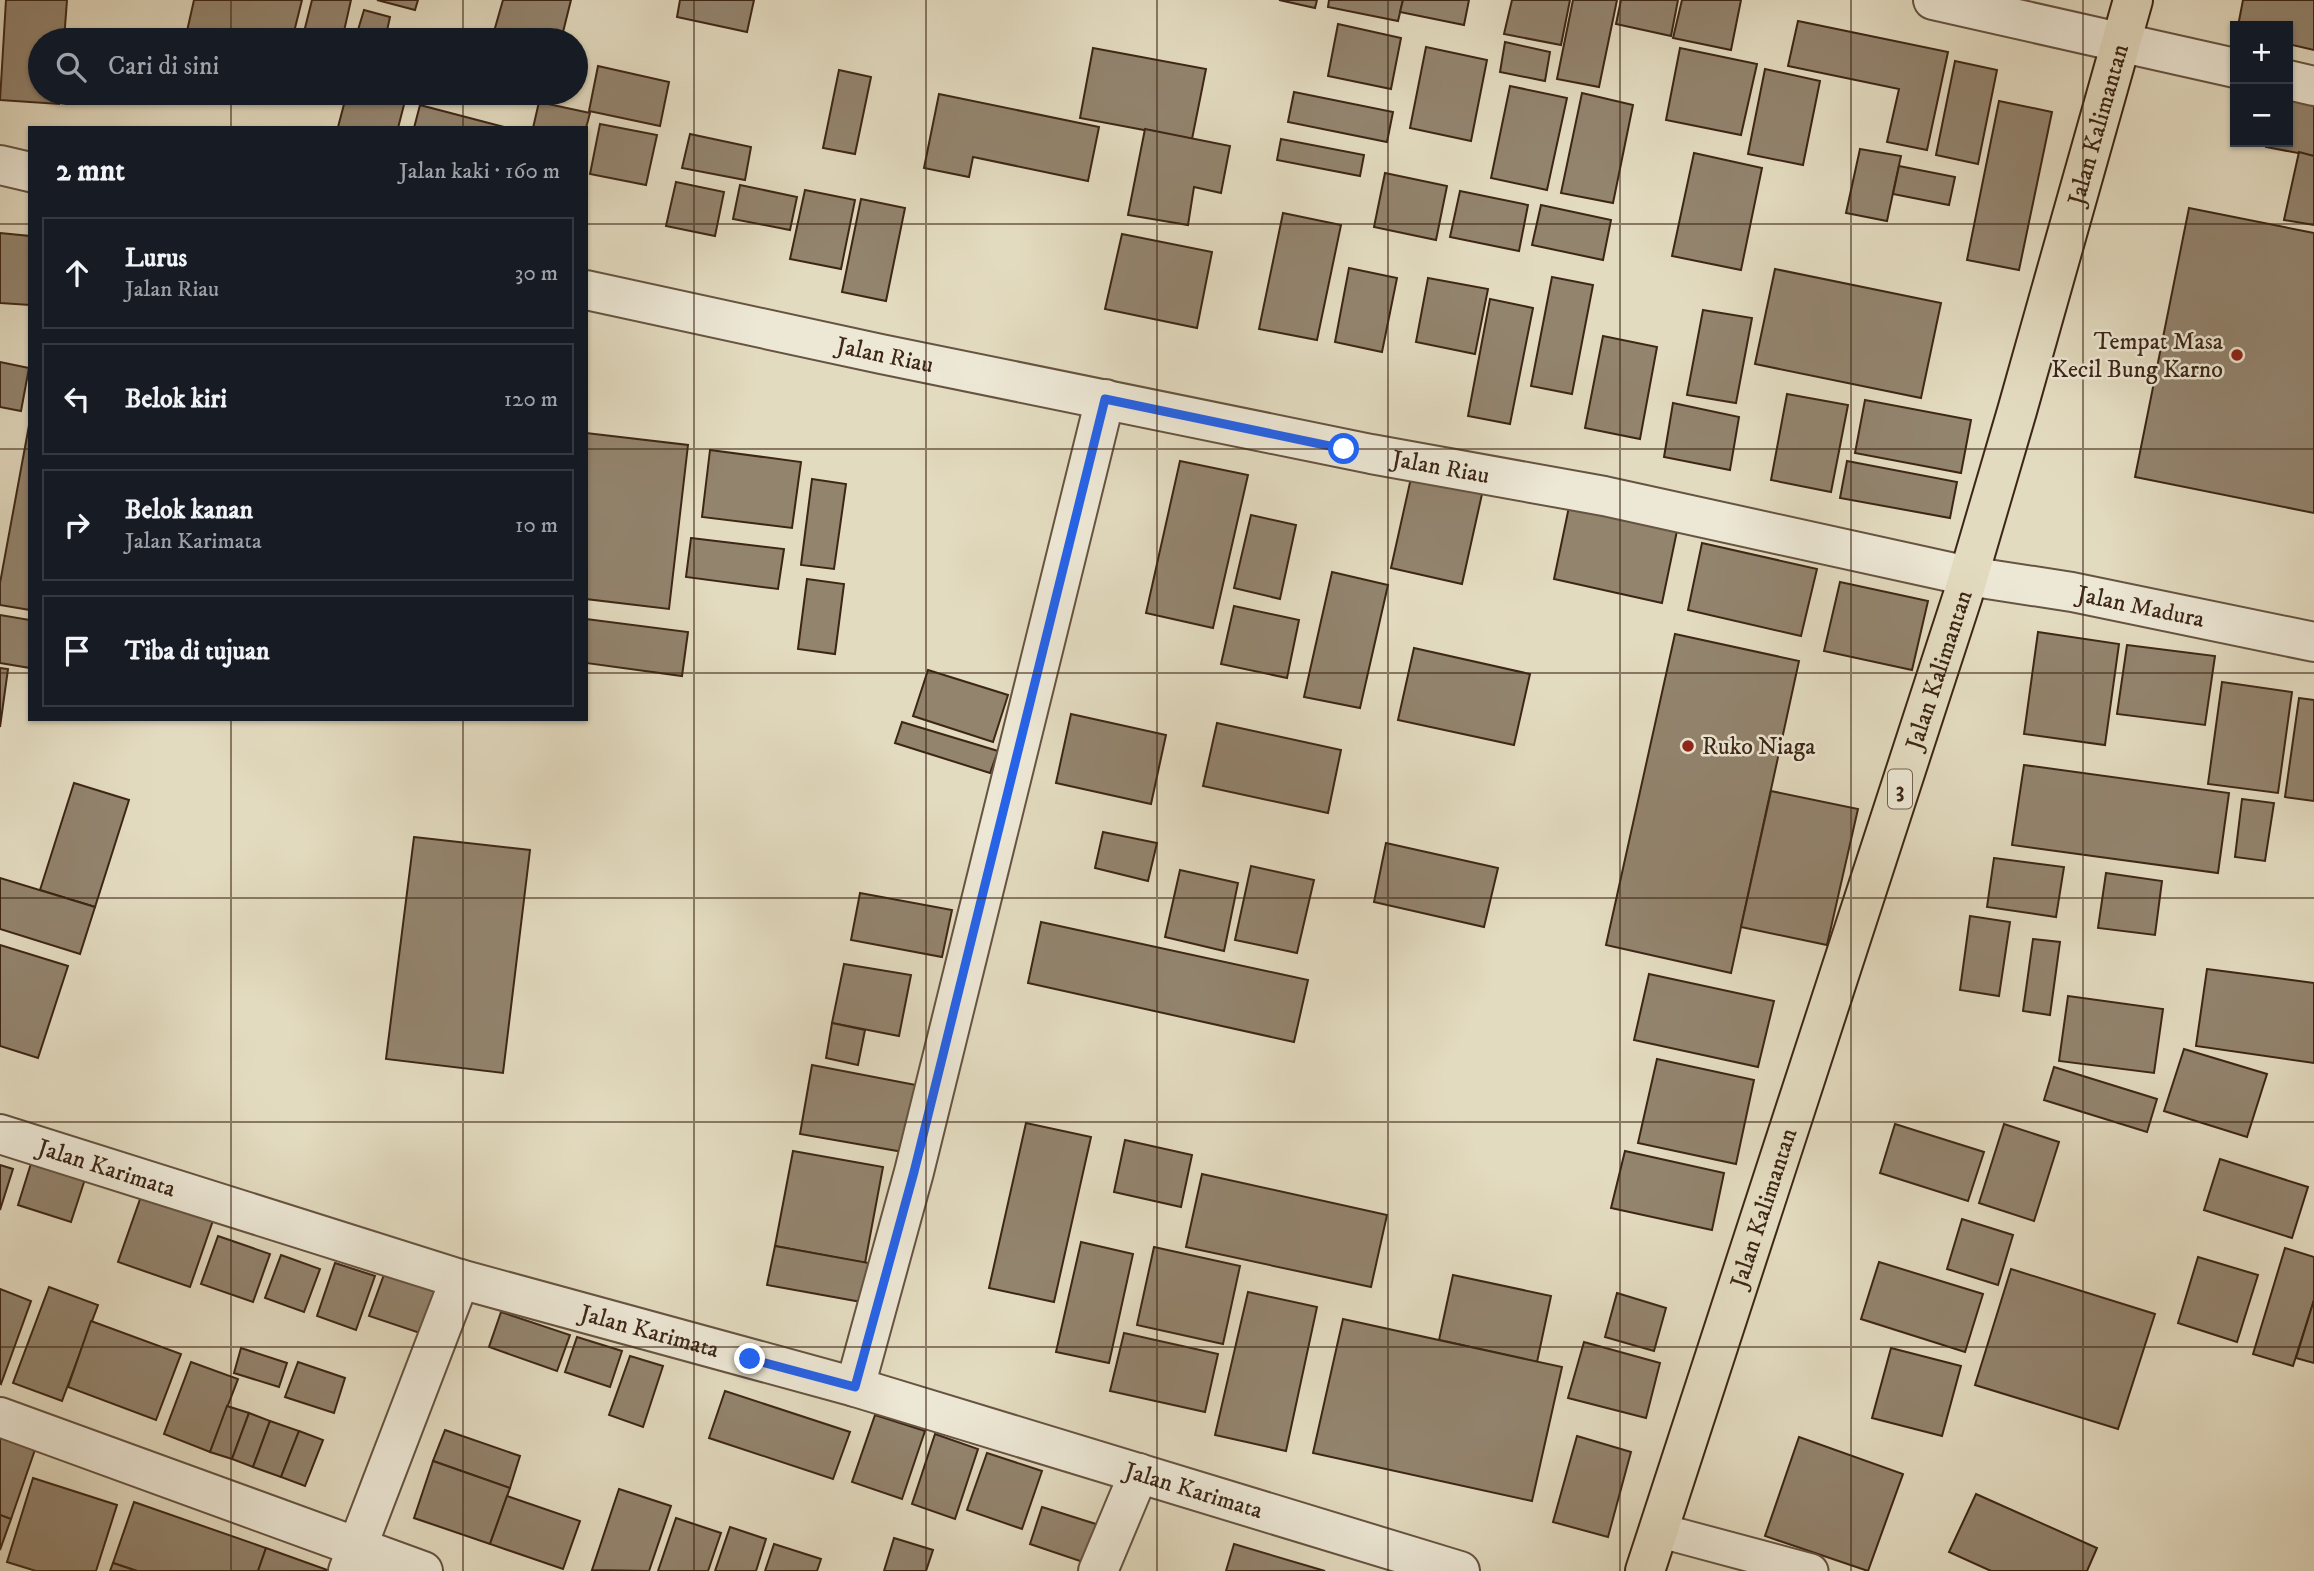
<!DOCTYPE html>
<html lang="id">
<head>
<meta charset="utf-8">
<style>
	:root { --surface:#171b24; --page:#20242c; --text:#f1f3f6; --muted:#9ea1a6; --line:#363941 }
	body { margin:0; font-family:"IM FELL DW Pica",serif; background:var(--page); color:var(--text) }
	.controls { position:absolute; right:21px; top:21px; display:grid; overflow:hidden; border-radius:0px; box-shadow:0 2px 5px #0004 }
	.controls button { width:63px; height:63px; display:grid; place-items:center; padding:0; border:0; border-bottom:2px solid var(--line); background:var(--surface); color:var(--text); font:35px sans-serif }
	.stop { position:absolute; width:21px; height:21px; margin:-16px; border:5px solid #2563eb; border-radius:50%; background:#fff }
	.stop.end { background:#2563eb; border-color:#fff; box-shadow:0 2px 7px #0008 }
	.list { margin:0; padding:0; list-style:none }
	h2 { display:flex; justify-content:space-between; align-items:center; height:91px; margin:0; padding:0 28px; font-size:30px }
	h2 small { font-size:23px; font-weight:400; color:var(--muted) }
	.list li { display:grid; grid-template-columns:46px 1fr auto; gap:21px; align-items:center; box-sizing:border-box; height:112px; margin:0 14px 14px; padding:0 14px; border:2px solid var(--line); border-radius:0px }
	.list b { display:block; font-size:26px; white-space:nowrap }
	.list p { margin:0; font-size:23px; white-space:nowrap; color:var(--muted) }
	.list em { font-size:23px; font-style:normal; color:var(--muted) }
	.icon { flex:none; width:38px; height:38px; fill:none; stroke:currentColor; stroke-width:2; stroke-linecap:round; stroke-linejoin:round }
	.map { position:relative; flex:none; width:2314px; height:1571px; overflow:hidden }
	.search { position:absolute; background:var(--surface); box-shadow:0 2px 5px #0004; left:28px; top:28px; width:560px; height:77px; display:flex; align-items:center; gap:18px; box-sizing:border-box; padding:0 24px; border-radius:38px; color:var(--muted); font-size:26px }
	.panel { position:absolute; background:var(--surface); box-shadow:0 2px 5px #0004; left:28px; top:126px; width:560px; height:595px; border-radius:0px }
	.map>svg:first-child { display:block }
	.building { fill:#93846e; stroke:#3d2616; stroke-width:2 }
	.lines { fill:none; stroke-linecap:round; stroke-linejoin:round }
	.service-casing { stroke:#665340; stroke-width:37 }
	.minor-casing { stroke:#665340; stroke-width:42 }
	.tertiary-casing { stroke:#665340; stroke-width:42 }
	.trunk-casing { stroke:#3d2616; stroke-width:42 }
	.service { stroke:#ede8d6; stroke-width:33 }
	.minor { stroke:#ede8d6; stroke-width:38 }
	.tertiary { stroke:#ede8d6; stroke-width:38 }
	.trunk { stroke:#e3dbc0; stroke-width:38 }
	.route { stroke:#2563eb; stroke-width:9 }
	.grid { fill:none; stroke:#3d2616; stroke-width:2; stroke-opacity:0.55 }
	.poi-dot { fill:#8f2418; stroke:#ede8d6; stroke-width:2.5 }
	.labels { text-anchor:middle; stroke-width:5; stroke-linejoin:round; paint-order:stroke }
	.shield { fill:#ede8d6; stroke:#726050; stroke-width:2 }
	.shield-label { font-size:23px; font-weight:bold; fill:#3d2616 }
	.street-label { font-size:24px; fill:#3d2616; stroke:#ede8d6 }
	.poi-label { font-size:24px; fill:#3d2616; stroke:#ede8d6; text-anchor:end }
</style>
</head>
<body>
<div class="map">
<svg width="2314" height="1571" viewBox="0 0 2314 1571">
	<rect width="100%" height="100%" fill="#e3dbc0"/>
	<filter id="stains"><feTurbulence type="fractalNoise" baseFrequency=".00286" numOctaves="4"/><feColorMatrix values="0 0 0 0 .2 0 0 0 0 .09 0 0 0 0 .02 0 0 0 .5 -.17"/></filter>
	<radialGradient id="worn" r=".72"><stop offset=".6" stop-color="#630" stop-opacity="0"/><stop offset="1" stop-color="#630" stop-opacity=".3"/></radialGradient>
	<g class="building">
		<polygon points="6,0 67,0 64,40 40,40 40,93 60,93 59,104 0,100"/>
		<polygon points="194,0 302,0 292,40 185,40"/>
		<polygon points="312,0 351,0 342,40 302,40"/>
		<polygon points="377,0 418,0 415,10"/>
		<polygon points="503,0 571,0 561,40 514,40 493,35"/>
		<polygon points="680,0 754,0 747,32 677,17"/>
		<polygon points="1279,0 1317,0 1315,8"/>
		<polygon points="1329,0 1403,0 1398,21 1328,7"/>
		<polygon points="1403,0 1469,0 1464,25 1400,12"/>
		<polygon points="1512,0 1570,0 1561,45 1504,34"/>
		<polygon points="1573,0 1617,0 1599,87 1557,79"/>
		<polygon points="1621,0 1678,0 1671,36 1616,24"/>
		<polygon points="1682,0 1741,0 1731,50 1673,38"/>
		<polygon points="2243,0 2314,0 2314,50 2288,44 2288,26 2238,26"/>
		<polygon points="364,10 390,17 385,40 355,40"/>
		<polygon points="1798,21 1948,52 1927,150 1887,142 1899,89 1788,66"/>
		<polygon points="1338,24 1401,38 1391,89 1328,76"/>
		<polygon points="1505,42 1550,52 1545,81 1500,72"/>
		<polygon points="1426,47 1487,60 1471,141 1410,128"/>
		<polygon points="1093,48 1206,69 1192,139 1080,118"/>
		<polygon points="1680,48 1757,64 1741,135 1666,120"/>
		<polygon points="1955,61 1997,70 1978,164 1936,155"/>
		<polygon points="598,66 669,82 660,126 589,111"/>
		<polygon points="1765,69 1820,81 1803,165 1748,154"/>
		<polygon points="839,70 871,77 855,154 823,148"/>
		<polygon points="1510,86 1567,98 1547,190 1491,178"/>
		<polygon points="1294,92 1393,112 1387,142 1288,122"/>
		<polygon points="297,93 329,93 327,100"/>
		<polygon points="347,93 407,93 398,128 338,127"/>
		<polygon points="1582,93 1633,105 1613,203 1561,193"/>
		<polygon points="939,94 1099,127 1088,181 973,157 969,177 924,168"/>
		<polygon points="2288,97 2314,103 2314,156 2266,147 2267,142 2288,142"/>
		<polygon points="1999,101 2052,112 2019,270 1967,260"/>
		<polygon points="539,102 590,113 586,128 533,128"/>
		<polygon points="420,105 504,127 414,128"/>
		<polygon points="600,124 657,135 646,185 590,174"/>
		<polygon points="1145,129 1230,146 1221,193 1194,187 1188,225 1128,215"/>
		<polygon points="690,134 751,147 745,180 682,168"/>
		<polygon points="1281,139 1364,155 1360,176 1277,160"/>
		<polygon points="1860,149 1901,156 1887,221 1846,213"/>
		<polygon points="2299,152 2314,156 2314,225 2284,220"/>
		<polygon points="1694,153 1762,168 1741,270 1672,256"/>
		<polygon points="1899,166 1955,177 1949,205 1893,194"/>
		<polygon points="1385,173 1447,186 1436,240 1374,227"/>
		<polygon points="676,182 724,192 715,236 666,226"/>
		<polygon points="740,185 797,197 790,230 733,219"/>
		<polygon points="805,190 855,200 841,269 790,259"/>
		<polygon points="1460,191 1528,205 1519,251 1450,237"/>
		<polygon points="861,199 905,208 886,301 842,292"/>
		<polygon points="1541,205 1611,220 1603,260 1532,245"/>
		<polygon points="2189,208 2314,233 2314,513 2135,477"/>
		<polygon points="1283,213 1341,225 1317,340 1259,329"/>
		<polygon points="0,233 30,236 30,305 0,303"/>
		<polygon points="1122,234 1212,252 1197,328 1105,309"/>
		<polygon points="1349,268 1397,278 1382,352 1335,342"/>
		<polygon points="1775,269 1941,303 1921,398 1755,364"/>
		<polygon points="1552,277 1593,285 1572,394 1531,386"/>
		<polygon points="1428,278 1488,289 1475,354 1416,342"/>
		<polygon points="1490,299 1533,308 1510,424 1468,416"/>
		<polygon points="1703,310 1752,318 1736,403 1687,395"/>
		<polygon points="1603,336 1657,347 1640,439 1585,428"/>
		<polygon points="0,362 29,368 21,411 0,407"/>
		<polygon points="1787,394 1848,405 1831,492 1771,480"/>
		<polygon points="1865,400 1971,420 1961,473 1855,453"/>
		<polygon points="1673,403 1739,417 1730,470 1664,457"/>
		<polygon points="30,420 30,610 0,605 0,583"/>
		<polygon points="586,433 688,445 669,609 586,599"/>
		<polygon points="710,450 801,462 792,528 702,517"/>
		<polygon points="1180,461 1248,475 1213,628 1146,613"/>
		<polygon points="1847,461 1957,482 1950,518 1840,498"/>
		<polygon points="1411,478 1482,494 1462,584 1391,568"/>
		<polygon points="812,479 846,484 834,569 801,565"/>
		<polygon points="1570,502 1678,526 1662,603 1554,579"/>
		<polygon points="1251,515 1296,525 1280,599 1234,588"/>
		<polygon points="691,538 784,549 778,589 686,577"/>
		<polygon points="1702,543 1817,569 1801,636 1688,610"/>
		<polygon points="1332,572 1388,585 1360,708 1304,697"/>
		<polygon points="807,579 844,584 835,654 798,649"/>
		<polygon points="1840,582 1928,601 1912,670 1824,651"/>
		<polygon points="1234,606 1299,620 1287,678 1221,664"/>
		<polygon points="0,615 30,620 30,668 0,663"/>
		<polygon points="586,619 688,632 682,676 586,663"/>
		<polygon points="2038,632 2119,644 2105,745 2024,734"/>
		<polygon points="1675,634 1799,661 1731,973 1606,945"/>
		<polygon points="2127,645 2215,656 2205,725 2117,714"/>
		<polygon points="1414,648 1530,674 1514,745 1398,720"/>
		<polygon points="0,668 8,669 0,727"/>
		<polygon points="928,670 1008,695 993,742 913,716"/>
		<polygon points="2222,682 2292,692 2278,793 2208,784"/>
		<polygon points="2299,698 2314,700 2314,801 2285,797"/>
		<polygon points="1071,714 1166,735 1151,804 1056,783"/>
		<polygon points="902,722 998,751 990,773 895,743"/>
		<polygon points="1217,723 1341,750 1328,813 1203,786"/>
		<polygon points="2024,765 2229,793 2218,873 2012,845"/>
		<polygon points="74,783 129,800 95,907 40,890"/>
		<polygon points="1771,791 1858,809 1827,945 1741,927"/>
		<polygon points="2242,799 2274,803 2265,861 2235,857"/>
		<polygon points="1103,832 1157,843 1148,881 1095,868"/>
		<polygon points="414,837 530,850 503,1073 386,1059"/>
		<polygon points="1386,843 1498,868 1484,927 1374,902"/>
		<polygon points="1994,858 2064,867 2056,917 1987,907"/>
		<polygon points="1251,866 1314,880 1297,953 1235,940"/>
		<polygon points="1180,870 1238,883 1224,951 1165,937"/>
		<polygon points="2106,873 2162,881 2155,935 2098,928"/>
		<polygon points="0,878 95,907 80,954 0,929"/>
		<polygon points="860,893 952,910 942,957 851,940"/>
		<polygon points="1970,916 2010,922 1999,996 1960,990"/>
		<polygon points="1041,922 1308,980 1294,1042 1028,983"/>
		<polygon points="2033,939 2060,942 2050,1015 2023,1011"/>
		<polygon points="0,945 68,966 38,1058 0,1046"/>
		<polygon points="844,964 911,975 899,1036 832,1023"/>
		<polygon points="2207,969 2314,983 2314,1063 2196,1046"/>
		<polygon points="1649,974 1774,1001 1758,1067 1634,1040"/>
		<polygon points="2068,996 2163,1009 2154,1073 2059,1061"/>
		<polygon points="832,1023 865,1030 858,1065 826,1058"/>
		<polygon points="2184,1049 2267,1074 2247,1137 2164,1111"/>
		<polygon points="1657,1059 1754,1080 1736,1164 1638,1143"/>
		<polygon points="812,1065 921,1086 909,1153 800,1134"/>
		<polygon points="2054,1067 2157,1099 2147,1132 2044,1100"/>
		<polygon points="1026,1123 1091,1137 1054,1302 989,1288"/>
		<polygon points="1895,1124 1984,1152 1968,1201 1880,1173"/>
		<polygon points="2004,1124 2059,1142 2034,1221 1979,1203"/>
		<polygon points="1125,1140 1192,1155 1181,1207 1114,1192"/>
		<polygon points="793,1151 883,1167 865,1263 775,1246"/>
		<polygon points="1625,1151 1724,1173 1712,1230 1611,1208"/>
		<polygon points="34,1154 88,1170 71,1222 18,1205"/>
		<polygon points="2220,1159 2308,1187 2292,1238 2204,1210"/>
		<polygon points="0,1165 13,1169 0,1210"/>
		<polygon points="1202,1174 1387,1215 1371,1287 1186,1247"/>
		<polygon points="145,1185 217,1209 190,1287 118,1262"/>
		<polygon points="1962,1219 2013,1235 1998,1285 1947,1269"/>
		<polygon points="218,1236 270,1254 253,1302 201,1284"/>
		<polygon points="1081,1242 1133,1254 1109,1363 1056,1352"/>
		<polygon points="775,1246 874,1264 867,1303 767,1285"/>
		<polygon points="1154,1247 1240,1266 1223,1344 1137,1325"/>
		<polygon points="2285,1248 2314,1257 2314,1300 2293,1366 2253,1354"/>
		<polygon points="281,1255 320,1269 304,1312 265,1298"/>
		<polygon points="2198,1257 2258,1275 2237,1342 2178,1323"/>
		<polygon points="1879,1262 1983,1294 1965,1352 1861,1319"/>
		<polygon points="335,1263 375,1276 356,1330 317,1316"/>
		<polygon points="386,1269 445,1289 429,1336 369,1316"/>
		<polygon points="2011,1269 2155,1314 2118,1429 1975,1385"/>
		<polygon points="1453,1275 1551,1296 1537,1362 1439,1340"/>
		<polygon points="49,1287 98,1305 62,1401 13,1383"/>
		<polygon points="0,1289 31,1301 1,1384 0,1383"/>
		<polygon points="1248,1292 1317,1307 1286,1451 1215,1435"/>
		<polygon points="1617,1293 1666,1308 1654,1351 1605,1337"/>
		<polygon points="2314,1300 2314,1363 2296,1358"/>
		<polygon points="501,1312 570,1335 557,1371 489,1347"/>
		<polygon points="1343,1319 1562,1367 1532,1501 1313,1453"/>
		<polygon points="91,1321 181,1354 156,1420 68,1387"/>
		<polygon points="1124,1333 1218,1354 1205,1412 1110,1391"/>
		<polygon points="577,1337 622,1351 610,1387 565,1372"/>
		<polygon points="1584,1342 1660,1363 1646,1418 1568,1398"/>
		<polygon points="241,1348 287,1363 279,1387 234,1373"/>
		<polygon points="1891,1348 1961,1366 1942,1436 1872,1418"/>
		<polygon points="630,1356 663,1366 643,1427 609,1415"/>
		<polygon points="191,1362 238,1379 210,1452 164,1434"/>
		<polygon points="298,1362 345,1378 334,1413 285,1397"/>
		<polygon points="725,1391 850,1432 833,1479 709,1438"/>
		<polygon points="227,1406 249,1413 232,1459 210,1452"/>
		<polygon points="249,1413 270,1421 253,1467 232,1459"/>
		<polygon points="875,1415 925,1431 902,1499 852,1482"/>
		<polygon points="270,1421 299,1431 281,1477 253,1467"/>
		<polygon points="445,1430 520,1456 510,1488 433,1461"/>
		<polygon points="299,1431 323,1440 305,1486 281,1477"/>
		<polygon points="0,1432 37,1444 11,1519 0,1515"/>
		<polygon points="935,1434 978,1449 955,1519 912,1504"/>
		<polygon points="1577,1436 1631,1452 1608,1537 1553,1522"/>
		<polygon points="1799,1437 1903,1474 1868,1571 1765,1536"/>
		<polygon points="987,1453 1042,1471 1022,1529 967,1510"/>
		<polygon points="433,1461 510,1488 490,1544 414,1518"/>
		<polygon points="33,1478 117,1505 96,1571 36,1571 7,1562"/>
		<polygon points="619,1489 671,1506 649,1571 592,1570"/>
		<polygon points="1976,1494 2097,1548 2087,1571 1991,1571 1949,1552"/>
		<polygon points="507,1496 580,1521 563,1569 490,1544"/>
		<polygon points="134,1502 266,1548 258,1571 137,1571 113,1563"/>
		<polygon points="1042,1507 1099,1525 1086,1563 1030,1544"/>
		<polygon points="0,1515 11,1519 0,1550"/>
		<polygon points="676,1518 721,1533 708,1571 658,1571"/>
		<polygon points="730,1527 766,1539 756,1571 715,1571"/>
		<polygon points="894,1538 933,1550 926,1571 884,1571"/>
		<polygon points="774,1544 821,1559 817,1571 765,1571"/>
		<polygon points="1234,1544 1325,1571 1226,1571"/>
		<polygon points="266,1548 330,1571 258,1571"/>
		<polygon points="113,1563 137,1571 110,1571"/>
	</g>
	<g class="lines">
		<defs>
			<polyline id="service" points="1658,1530 1811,1571"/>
			<g id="minor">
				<polyline points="2119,42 2235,68"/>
				<polyline points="2288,80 2314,86"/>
				<polyline points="0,165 30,172"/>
				<path id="s1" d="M586,290l295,64 490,100 233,42 364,80 104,16 242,50"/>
				<path id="s2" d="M0,1134l460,145 395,108 605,184"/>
				<polyline points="855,1387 914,1172 1105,399"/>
				<polyline points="0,1417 423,1571"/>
				<polyline points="348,1571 460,1279"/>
				<polyline points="1098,1571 1139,1473"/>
			</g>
			<polyline id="tertiary" points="1933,0 2119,42"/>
			<g id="trunk">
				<path id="s3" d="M1645,1571l318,-976 54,-184 116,-411"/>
			</g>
		</defs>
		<use href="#service" class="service-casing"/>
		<use href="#minor" class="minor-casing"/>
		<use href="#tertiary" class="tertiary-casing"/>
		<use href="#trunk" class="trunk-casing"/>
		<use href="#service" class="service"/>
		<use href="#minor" class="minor"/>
		<use href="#tertiary" class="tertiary"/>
		<use href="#trunk" class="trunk"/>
	</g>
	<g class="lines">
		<polyline class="route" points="750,1359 855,1387 914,1172 1105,399 1344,449"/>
	</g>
	<path class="grid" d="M231,0v40M463,0v40M694,0v1571M926,0v1571M1157,0v1571M1388,0v1571M1620,0v1571M1851,0v1571M2083,0v1571M231,93v35M463,93v35M0,224h30M586,224h1728M0,449h30M586,449h1728M0,673h30M586,673h1728M231,719v852M463,719v852M0,898h2314M0,1122h2314M0,1347h2314"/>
	<g class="poi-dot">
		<circle cx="2237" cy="355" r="7"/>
		<circle cx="1688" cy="746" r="7"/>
	</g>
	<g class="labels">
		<rect class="shield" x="1888" y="769.5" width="24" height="39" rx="5"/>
		<g class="shield-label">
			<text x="1900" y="797">3</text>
		</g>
		<g class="street-label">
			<text dy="8" stroke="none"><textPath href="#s3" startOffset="1516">Jalan Kalimantan</textPath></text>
			<text dy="8" stroke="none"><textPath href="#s1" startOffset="306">Jalan Riau</textPath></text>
			<text dy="8" stroke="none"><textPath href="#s1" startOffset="873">Jalan Riau</textPath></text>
			<text dy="8" stroke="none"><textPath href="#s1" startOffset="1587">Jalan Madura</textPath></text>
			<text dy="8" stroke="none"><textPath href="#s3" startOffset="948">Jalan Kalimantan</textPath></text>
			<text dy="8" stroke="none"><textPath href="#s2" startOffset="112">Jalan Karimata</textPath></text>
			<text dy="8" stroke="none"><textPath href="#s3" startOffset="382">Jalan Kalimantan</textPath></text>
			<text dy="8" stroke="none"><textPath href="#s2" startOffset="679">Jalan Karimata</textPath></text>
			<text dy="8" stroke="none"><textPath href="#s2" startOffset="1246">Jalan Karimata</textPath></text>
		</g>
		<g class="poi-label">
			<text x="2223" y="349">Tempat Masa<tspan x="2223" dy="28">Kecil Bung Karno</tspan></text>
			<text x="1702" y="754" text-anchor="start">Ruko Niaga</text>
		</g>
	</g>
	<rect width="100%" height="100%" filter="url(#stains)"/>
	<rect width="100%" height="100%" fill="url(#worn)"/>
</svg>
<div class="controls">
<button>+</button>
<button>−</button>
</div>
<div class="stop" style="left:1344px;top:449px"></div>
<div class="stop end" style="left:750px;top:1359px"></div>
<div class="search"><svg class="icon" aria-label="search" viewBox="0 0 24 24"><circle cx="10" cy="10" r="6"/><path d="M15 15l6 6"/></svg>Cari di sini</div>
<section class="panel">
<h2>2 mnt<small>Jalan kaki · 160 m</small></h2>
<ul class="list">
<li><svg class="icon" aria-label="ahead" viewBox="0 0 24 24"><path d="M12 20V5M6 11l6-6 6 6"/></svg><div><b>Lurus</b><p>Jalan Riau</p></div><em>30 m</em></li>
<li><svg class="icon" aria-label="left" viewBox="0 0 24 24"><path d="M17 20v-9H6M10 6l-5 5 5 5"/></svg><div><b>Belok kiri</b></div><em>120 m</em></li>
<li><svg class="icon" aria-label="right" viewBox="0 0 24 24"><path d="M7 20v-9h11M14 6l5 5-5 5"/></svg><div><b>Belok kanan</b><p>Jalan Karimata</p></div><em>10 m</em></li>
<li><svg class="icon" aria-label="arrive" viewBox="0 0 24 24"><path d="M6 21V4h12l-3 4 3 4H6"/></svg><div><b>Tiba di tujuan</b></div></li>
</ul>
</section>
</div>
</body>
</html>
